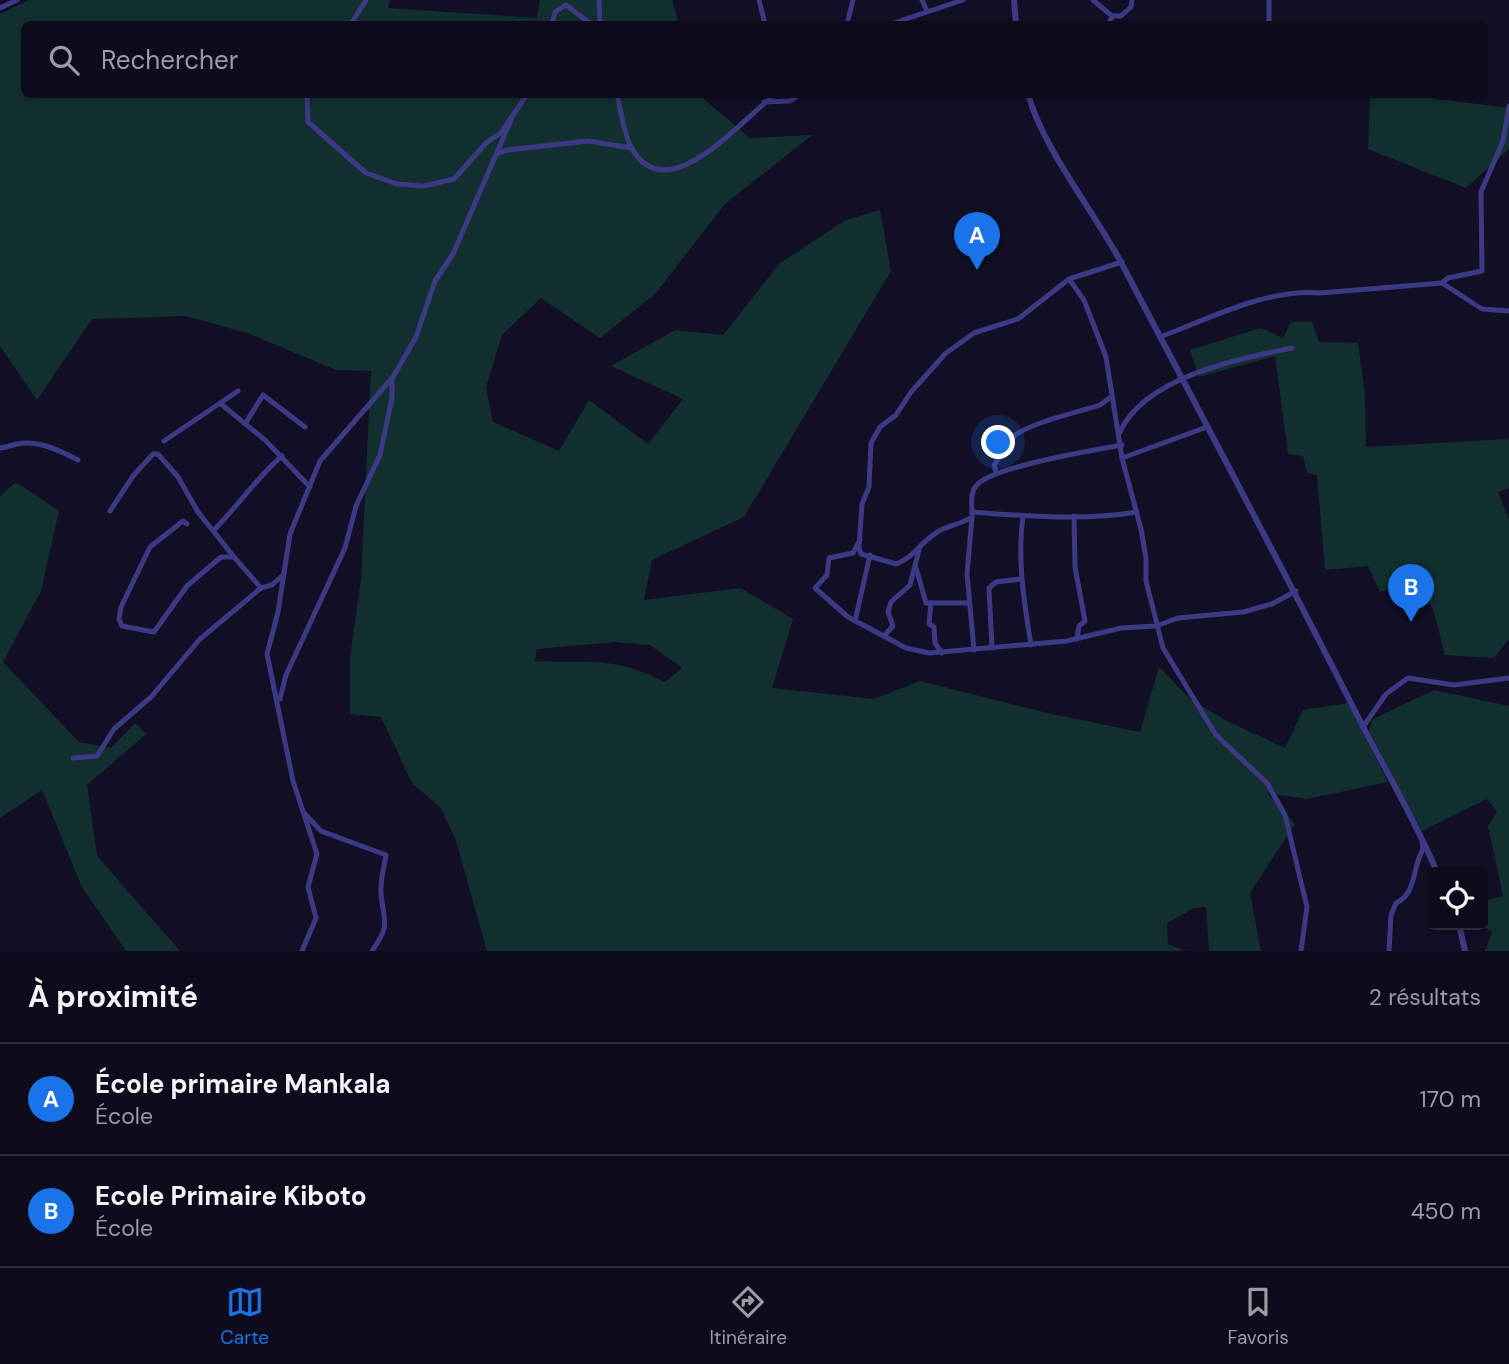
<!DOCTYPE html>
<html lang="fr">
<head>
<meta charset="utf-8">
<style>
	:root { --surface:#0e0b1c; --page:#1c1929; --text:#f1f3f6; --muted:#9b9ba3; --line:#2e2b3b; --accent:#1a73e8 }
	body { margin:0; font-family:"DM Sans",sans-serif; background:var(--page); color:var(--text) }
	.controls { position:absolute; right:21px; bottom:21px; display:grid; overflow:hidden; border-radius:10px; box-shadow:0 4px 10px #0003 }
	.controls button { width:63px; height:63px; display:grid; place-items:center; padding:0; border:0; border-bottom:2px solid var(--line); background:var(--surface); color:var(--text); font:35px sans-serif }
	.you { position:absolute; left:999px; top:443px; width:24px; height:24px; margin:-18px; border:5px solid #fff; border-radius:50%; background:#1a73e8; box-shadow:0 0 0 10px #1a73e833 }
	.badge { display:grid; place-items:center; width:46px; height:46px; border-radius:50%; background:var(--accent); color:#fff; font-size:23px; font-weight:700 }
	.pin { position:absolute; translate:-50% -58px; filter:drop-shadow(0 2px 4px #0008) }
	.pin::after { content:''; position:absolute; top:37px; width:24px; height:21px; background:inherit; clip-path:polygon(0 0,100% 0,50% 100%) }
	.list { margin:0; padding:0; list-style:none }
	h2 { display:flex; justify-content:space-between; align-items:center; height:91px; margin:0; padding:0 28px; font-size:30px }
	h2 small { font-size:23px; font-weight:400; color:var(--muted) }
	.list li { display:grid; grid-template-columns:46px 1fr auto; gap:21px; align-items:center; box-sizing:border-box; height:112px; padding:0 28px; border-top:2px solid var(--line) }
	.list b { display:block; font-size:26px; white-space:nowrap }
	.list p { margin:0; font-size:23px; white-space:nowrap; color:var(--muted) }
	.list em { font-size:23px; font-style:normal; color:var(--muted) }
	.icon { flex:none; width:38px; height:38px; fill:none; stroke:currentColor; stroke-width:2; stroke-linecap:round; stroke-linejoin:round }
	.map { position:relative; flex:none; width:1509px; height:951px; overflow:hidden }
	.search { position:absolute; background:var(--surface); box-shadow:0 4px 10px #0003; left:21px; right:21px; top:21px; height:77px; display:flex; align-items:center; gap:18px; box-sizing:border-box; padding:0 24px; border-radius:10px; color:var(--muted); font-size:26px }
	.sheet { height:315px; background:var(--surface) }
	nav { display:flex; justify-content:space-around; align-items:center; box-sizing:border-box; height:98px; border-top:2px solid var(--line); background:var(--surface); font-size:19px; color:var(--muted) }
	nav a { display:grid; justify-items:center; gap:4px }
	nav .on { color:var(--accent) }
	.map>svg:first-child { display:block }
	.green { fill:#12302f; fill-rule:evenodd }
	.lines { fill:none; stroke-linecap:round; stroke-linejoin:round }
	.minor { stroke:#3d3a85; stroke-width:5 }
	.tertiary { stroke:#3d3a85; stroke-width:6 }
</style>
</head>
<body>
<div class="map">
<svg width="1509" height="951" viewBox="0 0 1509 951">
	<rect width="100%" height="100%" fill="#130f26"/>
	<g class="green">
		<path d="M29,0h361l-2,8 149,10 3,-18h132l7,24h-655v70l675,1 51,43 62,-3 -87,69 -69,89 -56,45 -59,-40 -39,37 -16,52 7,35 66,29 30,-51 59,44 35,-45 -72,-33 64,-36 48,5 57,-72 66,-43 34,-10 11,61 -147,246 -92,43 -8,40 96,-12 53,31 -21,69 102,11 46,-18 127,32 93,19 19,-65 31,32 37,22 58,27 18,-38 45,-7 40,79 -81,17 -40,-6 28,31 -45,69 11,58h-52l-3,-44 -12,1 -27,15 1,21 18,7h-699l-31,-110 -15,-33 -29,-25 -31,-66 -31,-3v-58l11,-76 10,-209 -35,-1 -86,-36 -64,-18 -94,3 -55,81 -37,-54v-332zM615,642l35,3 32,23 -17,14c-55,-27 -74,-18 -130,-21l2,-12z"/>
		<polygon points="1370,95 1405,95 1509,108 1509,149 1466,188 1368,149"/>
		<path d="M1291,322h21l7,20 39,1 7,51 1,53 143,-8v49l-11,4 11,27v120l-15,19 -49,-3c-11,-40 -11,-82 -65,-63l-12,-26 -43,4 -8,-95 -10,-2 -4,-17 -15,-2 -13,-98 -76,21 -9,-27 70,-22 23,10z"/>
		<polygon points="16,482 59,511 41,591 3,662 79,742 111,748 135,723 146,734 87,785 97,856 180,951 126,951 82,887 42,790 0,818 0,496"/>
		<polygon points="1434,690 1509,706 1509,951 1485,951 1492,932 1481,925 1483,901 1503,896 1488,826 1497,812 1487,799 1422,831 1369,731 1373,719"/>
	</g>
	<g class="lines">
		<g class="minor">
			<polyline points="599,0 600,24"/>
			<polyline points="759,0 765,24"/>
			<polyline points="922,0 927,11"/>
			<polyline points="1093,0 1112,16 1109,24"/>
			<polyline points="1269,0 1269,24"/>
			<polyline points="0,8 17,0"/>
			<polyline points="1112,16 1121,16 1131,7 1132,0"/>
			<polyline points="351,24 366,0"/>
			<polyline points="552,24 555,12 566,5 591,24"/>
			<polyline points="847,24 853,0"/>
			<polyline points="891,24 963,0"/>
			<polyline points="307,94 308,122 366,173 397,184 424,186 454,179 487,142 501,133 527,94"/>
			<path d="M617,94c4,17 6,37 14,53 36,67 114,-32 145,-53"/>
			<polyline points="764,102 790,101 800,94"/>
			<polyline points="497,154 507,150 588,141 632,148"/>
			<path d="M1122,262l-53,17 -51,40 -44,14 -28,20 -35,39 -15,23 -16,12 -9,16 -2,44 -7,17 -3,44 2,6 35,10c17,-6 25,-22 40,-31 11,-8 24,-8 36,-16v-5c54,4 111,9 165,0"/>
			<polyline points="1069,279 1084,300 1106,357 1122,458 1141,529 1146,558 1146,581 1163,648 1216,735 1267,783 1285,815 1307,907 1301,951"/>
			<polyline points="1442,283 1448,278 1482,271 1481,192 1503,141 1509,106"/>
			<path d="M1160,337c49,-18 107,-49 160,-44l122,-10 40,26 27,2"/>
			<polyline points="221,404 265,440 310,487"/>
			<polyline points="245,424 263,395 305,427"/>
			<path d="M1120,432c25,-55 118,-73 172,-84"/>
			<polyline points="164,441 238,391"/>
			<path d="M0,448c6,0 11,-3 17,-4 21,-4 42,6 61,16"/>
			<polyline points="1122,458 1207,427"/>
			<path d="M996,472l-2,-7c7,-7 7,-16 13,-23 17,-19 69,-29 93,-37l11,-8"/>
			<polyline points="110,511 133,476 153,454 158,454 178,477 198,512 234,557"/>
			<path d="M972,512c0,-9 -2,-19 4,-26 13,-19 120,-36 146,-41"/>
			<path d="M1023,516c-6,44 1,85 8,129"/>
			<polyline points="1074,516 1075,567 1085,621 1079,626 1077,639"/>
			<polyline points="972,517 967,574 974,650"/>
			<polyline points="187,524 183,521 150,547 121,607 119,619 122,626 154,632 187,586 221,557 234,557 261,588"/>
			<path d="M214,530c24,-24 42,-52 68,-74"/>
			<polyline points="860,540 853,553 829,558 827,575 815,588 848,617 906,648 929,653 1067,641 1121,628 1156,626 1178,618 1243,612 1272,604 1296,591"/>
			<polyline points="916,568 926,603 969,603"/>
			<polyline points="931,603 929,624 934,627 935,643 942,653"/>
			<polyline points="855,621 870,555"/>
			<polyline points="884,636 893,626 888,612 891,602 910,585 919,550"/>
			<polyline points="992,648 989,588 996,582 1021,579"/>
			<polyline points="280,699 286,675 345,548 356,506 380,455 392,398 392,378"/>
			<polyline points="1363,727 1386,694 1408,678 1454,685 1509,678"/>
			<polyline points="73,758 97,756 114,729 151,697 200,639 261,588 272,585 282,576"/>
			<path d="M305,814l16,17 65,24c-2,13 -6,25 -5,39 3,30 10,30 -9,57"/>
			<polyline points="302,951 316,918 308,887 317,854 293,781 267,654 278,612 290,534 320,461 393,377 416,337 435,281 453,254 511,120"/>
			<path d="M1389,951l2,-36 5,-12c21,-10 16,-35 27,-54l-1,-7"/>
		</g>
		<g class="tertiary">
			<polyline points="1014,0 1016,24"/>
			<path d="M1028,94c15,55 68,120 95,172 77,147 155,293 230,441 28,56 60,108 84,165"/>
			<polyline points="1459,925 1465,951"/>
		</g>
	</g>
</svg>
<div class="controls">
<button><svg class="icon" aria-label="locate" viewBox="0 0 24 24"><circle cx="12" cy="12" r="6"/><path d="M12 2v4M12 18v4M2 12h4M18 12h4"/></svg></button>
</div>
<div class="you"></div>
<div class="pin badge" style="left:977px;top:270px">A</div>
<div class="pin badge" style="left:1411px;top:622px">B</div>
<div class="search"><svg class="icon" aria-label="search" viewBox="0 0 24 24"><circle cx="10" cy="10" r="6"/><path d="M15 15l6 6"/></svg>Rechercher</div>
</div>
<section class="sheet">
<h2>À proximité<small>2 résultats</small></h2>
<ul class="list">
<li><span class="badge">A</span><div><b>École primaire Mankala</b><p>École</p></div><em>170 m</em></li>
<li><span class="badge">B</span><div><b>Ecole Primaire Kiboto</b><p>École</p></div><em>450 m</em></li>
</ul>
</section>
<nav>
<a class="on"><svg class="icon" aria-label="map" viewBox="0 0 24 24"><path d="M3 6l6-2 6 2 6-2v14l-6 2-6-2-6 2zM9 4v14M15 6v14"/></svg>Carte</a>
<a><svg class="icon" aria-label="directions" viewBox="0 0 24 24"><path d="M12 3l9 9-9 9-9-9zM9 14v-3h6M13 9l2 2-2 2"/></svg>Itinéraire</a>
<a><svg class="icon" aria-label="saved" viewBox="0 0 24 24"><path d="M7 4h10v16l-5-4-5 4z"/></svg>Favoris</a>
</nav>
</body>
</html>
